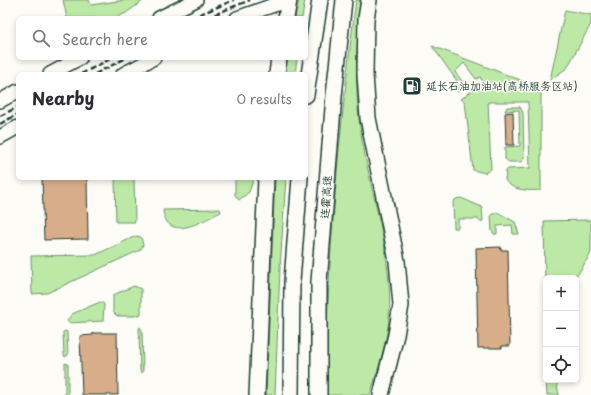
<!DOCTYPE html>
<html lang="en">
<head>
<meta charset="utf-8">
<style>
	:root { --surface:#fff; --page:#f7f7f7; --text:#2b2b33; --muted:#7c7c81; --line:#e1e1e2 }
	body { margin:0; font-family:"Playpen Sans","LXGW WenKai TC",sans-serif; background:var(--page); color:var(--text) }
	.controls { position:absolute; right:12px; bottom:12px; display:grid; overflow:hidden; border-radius:6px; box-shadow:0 2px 6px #0003 }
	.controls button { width:36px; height:36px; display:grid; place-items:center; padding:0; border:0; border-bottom:1px solid var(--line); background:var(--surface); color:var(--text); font:20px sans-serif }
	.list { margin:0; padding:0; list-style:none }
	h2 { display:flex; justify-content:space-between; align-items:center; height:52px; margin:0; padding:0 16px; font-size:17px }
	h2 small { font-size:13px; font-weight:400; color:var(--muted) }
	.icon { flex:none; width:22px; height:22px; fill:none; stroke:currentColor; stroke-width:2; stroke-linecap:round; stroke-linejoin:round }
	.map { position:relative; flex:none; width:591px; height:395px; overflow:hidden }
	.search { position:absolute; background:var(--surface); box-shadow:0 2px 6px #0003; left:16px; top:16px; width:292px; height:44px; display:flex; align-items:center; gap:10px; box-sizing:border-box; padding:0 14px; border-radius:6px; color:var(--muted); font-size:15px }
	.panel { position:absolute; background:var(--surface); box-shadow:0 2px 6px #0003; left:16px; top:72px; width:292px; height:108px; border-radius:6px }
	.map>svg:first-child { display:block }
	.green { fill:#bde9a6; stroke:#6e936d }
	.building { fill:#d8ad89; stroke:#1f3d34 }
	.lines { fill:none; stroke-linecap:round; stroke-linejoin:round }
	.major-casing { stroke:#1f3d34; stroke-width:16 }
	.highway-casing { stroke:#1f3d34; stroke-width:18 }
	.major { stroke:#fdfcf7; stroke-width:13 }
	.highway { stroke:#fdfcf7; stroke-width:15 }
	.rail { stroke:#1f3d34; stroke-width:2.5; stroke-dasharray:6 3; stroke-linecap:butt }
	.labels { text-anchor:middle; stroke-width:3; stroke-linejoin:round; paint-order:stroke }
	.poi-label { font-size:11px; fill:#1f3d34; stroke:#fdfcf7; text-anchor:start }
	.street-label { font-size:11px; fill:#1f3d34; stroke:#fdfcf7 }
</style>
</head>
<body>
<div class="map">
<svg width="591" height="395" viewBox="0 0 591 395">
	<rect width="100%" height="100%" fill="#fdfcf7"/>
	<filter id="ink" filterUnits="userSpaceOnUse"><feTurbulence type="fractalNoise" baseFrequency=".025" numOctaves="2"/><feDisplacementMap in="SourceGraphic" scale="8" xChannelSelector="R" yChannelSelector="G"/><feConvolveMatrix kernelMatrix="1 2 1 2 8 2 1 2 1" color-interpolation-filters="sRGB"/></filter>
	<g filter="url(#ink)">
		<g class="green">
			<polygon points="63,0 89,0 91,5 125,0 144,0 126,13 115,18 67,18"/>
			<polygon points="299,0 305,0 302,18 295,18"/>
			<path d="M356,0h4c-3,43 -6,85 0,127 9,64 34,127 29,192 -3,26 -11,51 -19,76h-45c2,-132 14,-264 31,-395z"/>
			<polygon points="565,10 591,15 591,24 567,68 550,80"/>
			<path d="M432,46l109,42v102c-12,1 -29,1 -36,-10l1,-9 2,-2 22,-1 -2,-66h-40l3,67 -6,4 -12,-3 -8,-68 -4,-3 22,-17 -3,-5 -4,2 -12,-16 -9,9 11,14 -8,6 -6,-7 5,-4z"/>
			<polygon points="287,58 297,58 295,74 284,74"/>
			<polygon points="507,107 520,107 523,113 524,158 521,162 509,162 505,159 505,147 520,146 519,110 505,111"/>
			<polygon points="115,178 134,178 135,222 116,222"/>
			<polygon points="235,178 254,178 249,192 239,200 235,195"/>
			<polygon points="275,178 286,178 280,268 275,395 266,395"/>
			<polygon points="461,198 482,207 483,221 479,221 478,219 458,219 458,228 454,228 453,202 456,199"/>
			<path d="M220,209l1,3c-17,8 -54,32 -58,-2z"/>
			<polygon points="497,212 515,222 519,234 513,234 512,225 497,226 497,234 494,234 492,231 491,215"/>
			<polygon points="591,220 591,253 578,274 569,278 546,278 546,352 544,221"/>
			<polygon points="136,236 141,237 143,245 140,250 47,293 32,294 31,256 95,255"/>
			<polygon points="134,286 141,289 141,314 134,316 117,316 113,312 113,295"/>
			<polygon points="100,302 104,304 103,321 69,323 67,321 72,314"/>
			<polygon points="140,327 142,330 143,371 142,373 140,371 139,329"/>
			<polygon points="66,331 67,332 68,355 65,357 64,355 63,332"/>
			<polygon points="65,363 68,364 68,395 65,395"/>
			<polygon points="546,380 556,380 559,395 547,395"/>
		</g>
		<g class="building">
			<polygon points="513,112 514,145 506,145 505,113"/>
			<polygon points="42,178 87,178 88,239 44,240"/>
			<polygon points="501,247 500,250 508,250 510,346 502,346 502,348 478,348 476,248"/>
			<polygon points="93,333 117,333 118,395 82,395 80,336 93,335"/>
		</g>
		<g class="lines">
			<defs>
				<g id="major">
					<polyline points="159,18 196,0"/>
					<polyline points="237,18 288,0"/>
					<polyline points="50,74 80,58"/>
					<polyline points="123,74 154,58"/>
					<polyline points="0,101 18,91"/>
					<polyline points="0,137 18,127"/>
				</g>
				<g id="highway">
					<polyline points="369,0 366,19 365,74 368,118 397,261 401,305 396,335 381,395"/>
					<polyline points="286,18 289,0"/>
					<polyline points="277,74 279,58"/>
					<polyline points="306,95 320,0"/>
					<polyline points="257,395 266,178"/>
					<polyline points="291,395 292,281 300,178"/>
					<polyline points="319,395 319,282 334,96 344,0"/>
				</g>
			</defs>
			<use href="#major" class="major-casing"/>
			<use href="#highway" class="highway-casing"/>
			<use href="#major" class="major"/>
			<use href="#highway" class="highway"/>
			<g class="rail">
				<polyline points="191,18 234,0"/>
				<polyline points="206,18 250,0"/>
				<polyline points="81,74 112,58"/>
				<polyline points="95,74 126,58"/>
				<polyline points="0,116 18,107"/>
				<polyline points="0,124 18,114"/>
			</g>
		</g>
	</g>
	<defs>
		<symbol id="fuel-square" viewBox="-11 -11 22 22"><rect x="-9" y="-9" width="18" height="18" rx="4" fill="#1f3d34" stroke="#fdfcf7"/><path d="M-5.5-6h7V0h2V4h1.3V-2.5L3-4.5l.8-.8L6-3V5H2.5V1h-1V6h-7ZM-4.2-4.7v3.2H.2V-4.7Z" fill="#fff"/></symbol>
	</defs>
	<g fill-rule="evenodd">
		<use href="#fuel-square" x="401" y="75" width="22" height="22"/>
	</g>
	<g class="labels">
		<g class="poi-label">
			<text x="426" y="90">延长石油加油站(高桥服务区站)</text>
		</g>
		<g class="street-label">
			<text transform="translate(326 197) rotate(-86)" y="4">连霍高速</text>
		</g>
	</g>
</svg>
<div class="controls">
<button>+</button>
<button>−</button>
<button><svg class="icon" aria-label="locate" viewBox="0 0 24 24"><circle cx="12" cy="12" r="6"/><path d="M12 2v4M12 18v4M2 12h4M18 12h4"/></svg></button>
</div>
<div class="search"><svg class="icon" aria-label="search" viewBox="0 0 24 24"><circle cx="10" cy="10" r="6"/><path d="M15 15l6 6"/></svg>Search here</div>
<section class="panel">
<h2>Nearby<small>0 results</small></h2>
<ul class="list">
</ul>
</section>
</div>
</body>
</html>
